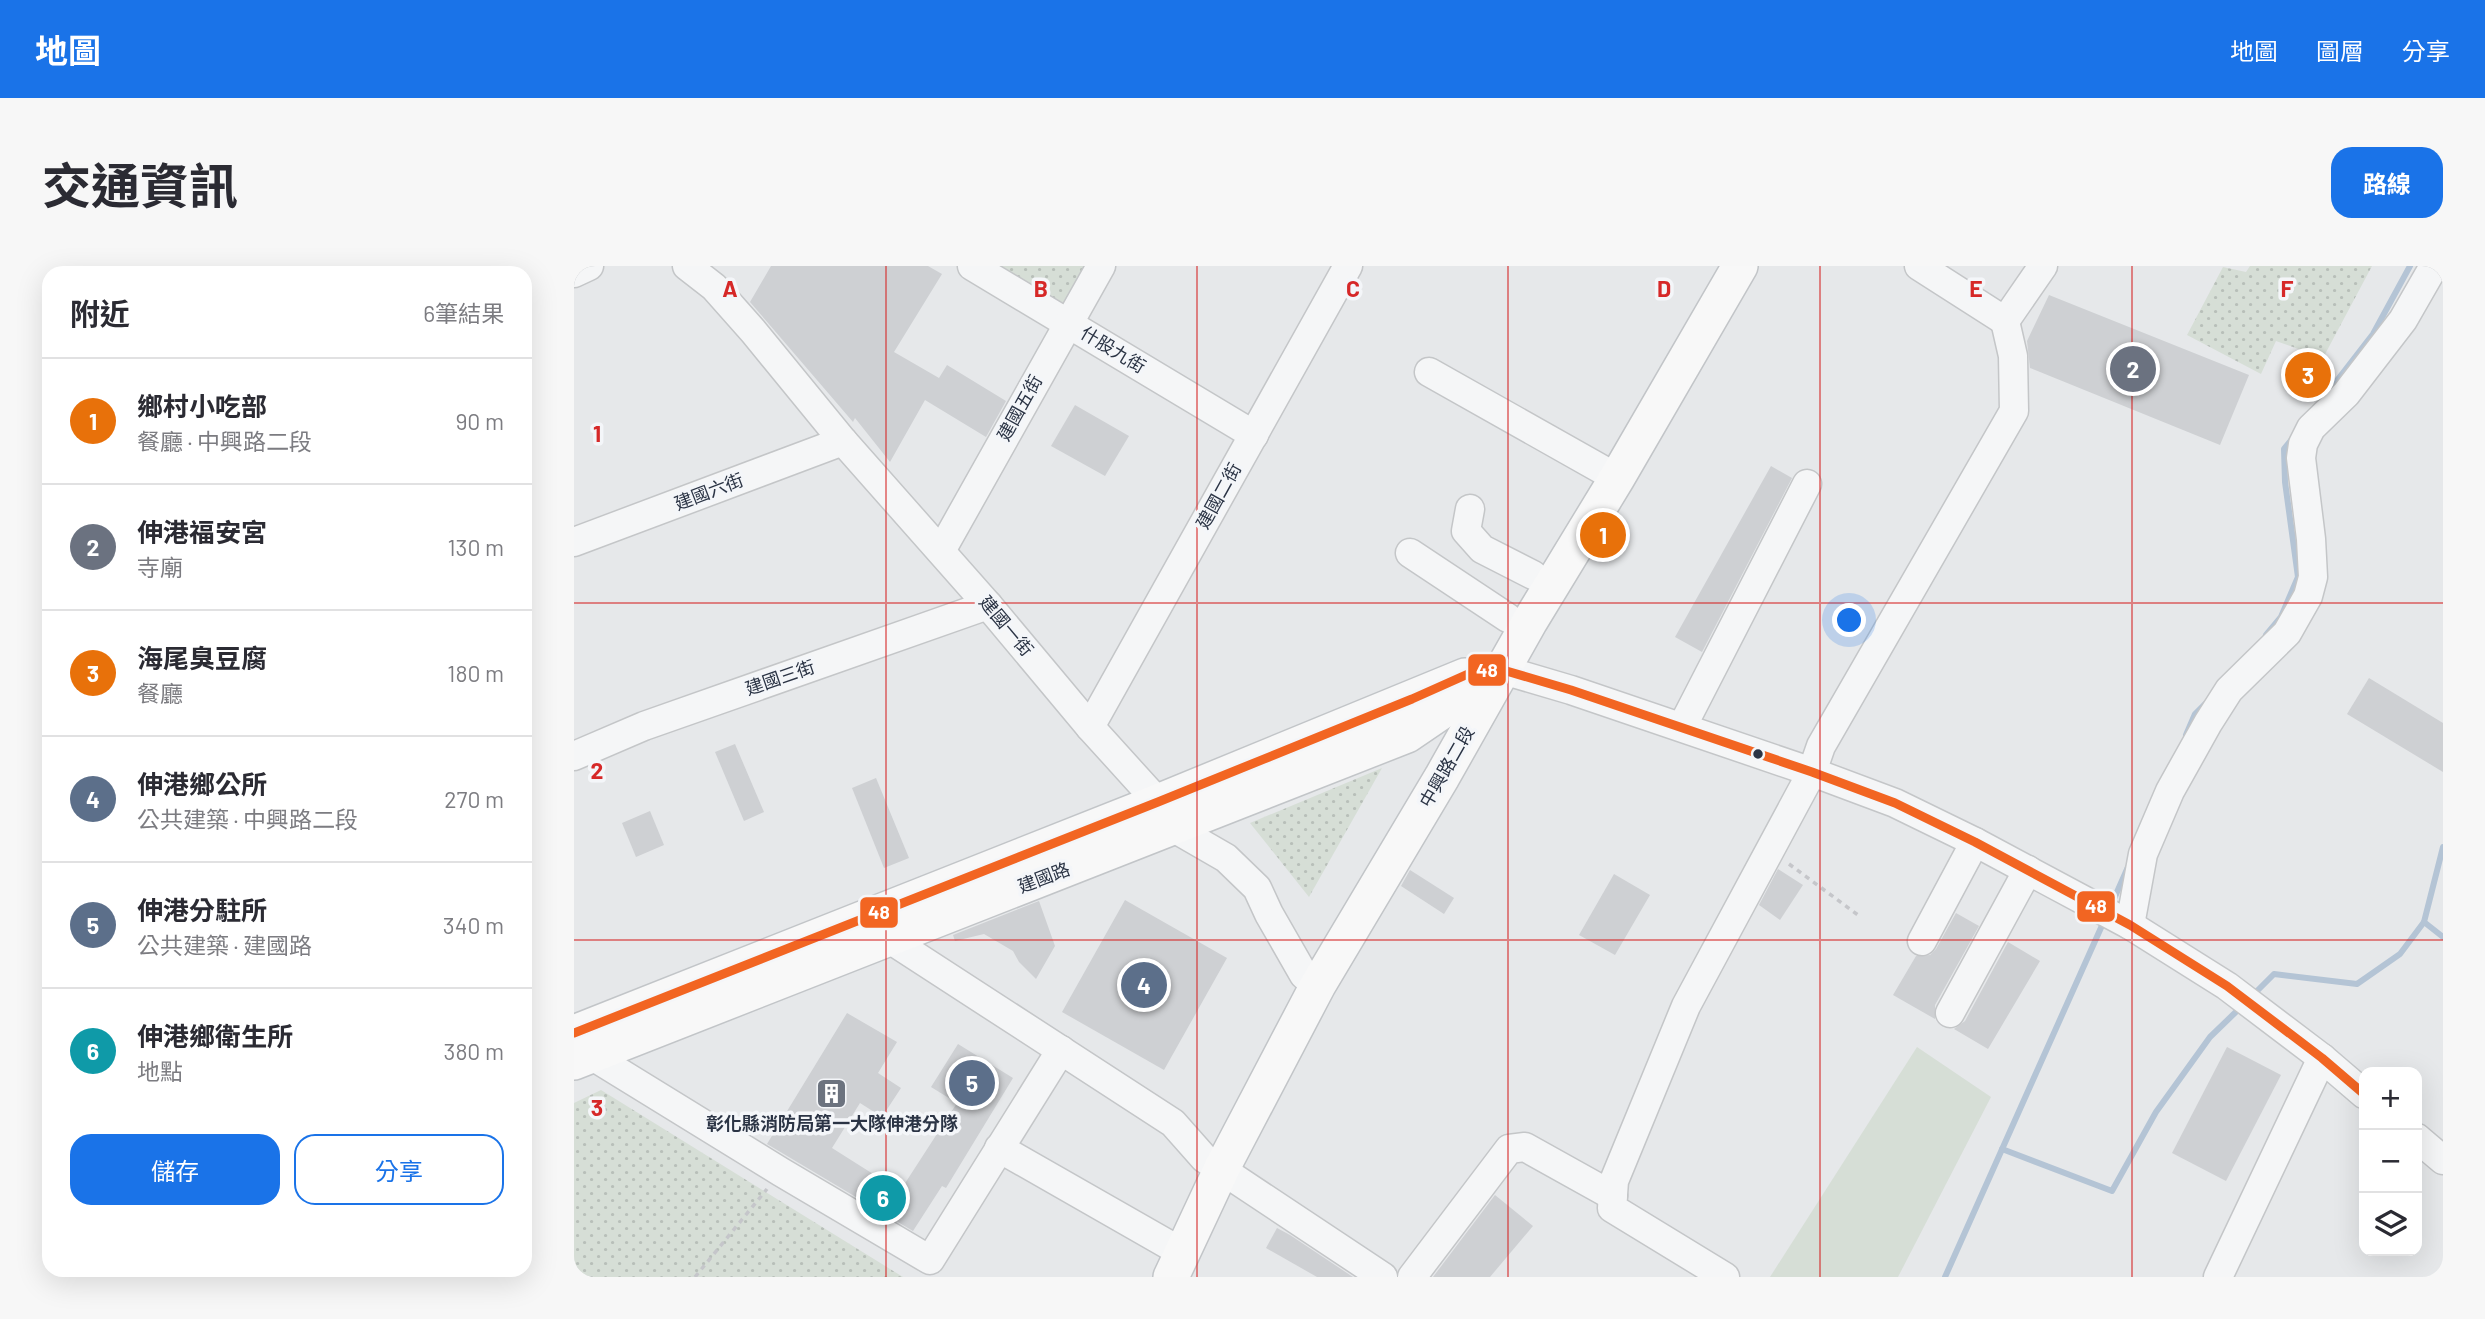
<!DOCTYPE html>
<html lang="zh-TW">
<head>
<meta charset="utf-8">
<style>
	:root { --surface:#fff; --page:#f7f7f7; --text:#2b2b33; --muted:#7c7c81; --line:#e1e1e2; --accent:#1a73e8 }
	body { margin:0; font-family:Barlow,"Noto Sans TC",sans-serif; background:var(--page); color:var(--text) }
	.controls { position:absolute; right:21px; bottom:21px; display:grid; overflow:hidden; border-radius:14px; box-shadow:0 7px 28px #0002 }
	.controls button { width:63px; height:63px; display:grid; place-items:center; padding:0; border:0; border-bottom:2px solid var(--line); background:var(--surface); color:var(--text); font:35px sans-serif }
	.you { position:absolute; left:1276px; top:355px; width:24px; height:24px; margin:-18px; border:5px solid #fff; border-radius:50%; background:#1a73e8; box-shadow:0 0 0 10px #1a73e833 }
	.badge { display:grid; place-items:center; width:46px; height:46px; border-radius:50%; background:var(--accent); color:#fff; font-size:23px; font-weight:700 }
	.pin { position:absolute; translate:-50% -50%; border:4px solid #fff; box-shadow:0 2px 7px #0006 }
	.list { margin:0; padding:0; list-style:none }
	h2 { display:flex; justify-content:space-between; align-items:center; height:91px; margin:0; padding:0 28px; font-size:30px }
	h2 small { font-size:23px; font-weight:400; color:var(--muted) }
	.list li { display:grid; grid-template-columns:46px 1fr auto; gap:21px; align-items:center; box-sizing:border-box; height:126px; padding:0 28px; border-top:2px solid var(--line) }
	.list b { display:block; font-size:26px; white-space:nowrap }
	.list p { margin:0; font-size:23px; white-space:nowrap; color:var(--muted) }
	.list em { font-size:23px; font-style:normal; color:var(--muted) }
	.actions { display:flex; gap:14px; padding:21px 28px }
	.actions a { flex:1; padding:16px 0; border:2px solid var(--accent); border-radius:21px; text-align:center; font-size:24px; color:var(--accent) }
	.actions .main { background:var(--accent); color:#fff }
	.icon { flex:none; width:38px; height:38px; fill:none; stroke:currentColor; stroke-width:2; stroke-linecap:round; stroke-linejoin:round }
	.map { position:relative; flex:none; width:1869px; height:1011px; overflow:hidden; border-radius:21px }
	header { display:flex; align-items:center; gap:42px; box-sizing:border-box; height:98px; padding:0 35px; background:var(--accent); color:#fff }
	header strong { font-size:33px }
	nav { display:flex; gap:38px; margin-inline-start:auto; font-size:24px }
	.intro { display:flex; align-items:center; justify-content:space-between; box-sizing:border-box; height:168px; padding:0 42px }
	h1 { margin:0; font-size:49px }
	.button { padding:18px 32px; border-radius:21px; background:var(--accent); color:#fff; font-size:24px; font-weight:700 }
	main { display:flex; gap:42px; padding:0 42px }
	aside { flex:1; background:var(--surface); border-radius:21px; box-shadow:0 7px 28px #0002 }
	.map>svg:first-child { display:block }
	.grass { fill:#d6ded6 }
	.park { fill:url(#park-dots) }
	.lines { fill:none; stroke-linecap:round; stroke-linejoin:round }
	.stream { stroke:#b4c4d5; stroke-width:6 }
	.building { fill:#ced0d3 }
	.minor-casing { stroke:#c4c6c8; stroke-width:31 }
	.major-casing { stroke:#c2c5c8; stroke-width:38 }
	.path { stroke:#c5c6ca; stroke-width:3.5; stroke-dasharray:5 5; stroke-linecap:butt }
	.minor { stroke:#f5f6f7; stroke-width:28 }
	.major { stroke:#f8f8f8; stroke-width:35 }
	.bus-1-casing { stroke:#f4f6f9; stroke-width:14 }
	.bus-1 { stroke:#f26522; stroke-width:9 }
	.grid { fill:none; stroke:#d62828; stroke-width:2; stroke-opacity:0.55 }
	.bus-dot { fill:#2b3445; stroke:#f4f6f9; stroke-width:2.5 }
	.labels { text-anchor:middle; stroke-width:7; stroke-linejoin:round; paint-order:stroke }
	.street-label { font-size:18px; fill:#2b3445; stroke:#f4f6f9 }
	.poi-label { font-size:18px; font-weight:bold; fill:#2b3445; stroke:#f4f6f9 }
	.grid-label { font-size:23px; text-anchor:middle; font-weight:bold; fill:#d62828; stroke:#f4f6f9; stroke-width:7; stroke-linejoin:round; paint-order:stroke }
	.line-badge { stroke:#f4f6f9; stroke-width:2.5 }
	.badge-label { font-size:19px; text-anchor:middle; font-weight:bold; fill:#fff }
</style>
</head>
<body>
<header>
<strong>地圖</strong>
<nav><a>地圖</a><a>圖層</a><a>分享</a></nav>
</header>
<div class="intro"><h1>交通資訊</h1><a class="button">路線</a></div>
<main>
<aside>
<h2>附近<small>6筆結果</small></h2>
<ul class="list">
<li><span class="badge" style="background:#e8710a">1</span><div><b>鄉村小吃部</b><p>餐廳 · 中興路二段</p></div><em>90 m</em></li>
<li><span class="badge" style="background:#6b7280">2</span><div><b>伸港福安宮</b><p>寺廟</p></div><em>130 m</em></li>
<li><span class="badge" style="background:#e8710a">3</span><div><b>海尾臭豆腐</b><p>餐廳</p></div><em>180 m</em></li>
<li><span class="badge" style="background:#5c6f8a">4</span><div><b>伸港鄉公所</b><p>公共建築 · 中興路二段</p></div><em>270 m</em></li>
<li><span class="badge" style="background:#5c6f8a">5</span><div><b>伸港分駐所</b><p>公共建築 · 建國路</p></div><em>340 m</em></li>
<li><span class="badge" style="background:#0f9aa8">6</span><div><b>伸港鄉衛生所</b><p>地點</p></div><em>380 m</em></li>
</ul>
<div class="actions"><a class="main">儲存</a><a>分享</a></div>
</aside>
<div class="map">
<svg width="1869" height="1011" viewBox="0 0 1869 1011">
	<defs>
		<pattern id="park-dots" width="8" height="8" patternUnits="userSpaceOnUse" patternTransform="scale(1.75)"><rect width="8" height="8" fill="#d6ded6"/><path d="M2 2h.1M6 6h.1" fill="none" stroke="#b8bfb9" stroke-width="1.8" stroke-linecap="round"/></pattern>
	</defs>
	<rect width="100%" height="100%" fill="#e6e8ea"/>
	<polygon class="grass" points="1343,781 1417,831 1324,1011 1196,1011"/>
	<g class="park">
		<polygon points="424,0 515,0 493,41"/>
		<polygon points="1676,0 1798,0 1749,92 1702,75 1687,108 1613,69 1649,1 1672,6"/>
		<polygon points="808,502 735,631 676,557"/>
		<polygon points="27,824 329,1011 0,1011 0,837"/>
	</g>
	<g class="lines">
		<g class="stream">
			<polyline points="1751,130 1799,68 1836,0"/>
			<polyline points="1692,369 1707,351 1724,311 1711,216 1710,183 1719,172"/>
			<polyline points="1612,469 1621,448 1632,437"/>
			<polyline points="1869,581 1850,656 1869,671"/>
			<polyline points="1536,642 1554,601"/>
			<polyline points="1678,730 1700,708 1783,718 1826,688 1850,656"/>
			<polyline points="1428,883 1538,925 1582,846 1636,771 1668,740"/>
			<polyline points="1371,1011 1530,655"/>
		</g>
	</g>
	<g class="building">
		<polygon points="197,0 354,0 368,8 320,86 365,112 373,99 432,135 412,171 351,134 316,196 281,152 279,156 176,36"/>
		<polygon points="1475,29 1675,109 1646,179 1456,102 1453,75"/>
		<polygon points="501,139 555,170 531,210 477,180"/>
		<polygon points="1197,200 1218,212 1128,386 1101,371"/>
		<polygon points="1795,412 1869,457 1869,506 1773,448"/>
		<polygon points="161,478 190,546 170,555 141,486"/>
		<polygon points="302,512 335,592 310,602 278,522"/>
		<polygon points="76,545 90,579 62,591 48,557"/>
		<polygon points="1204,603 1229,619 1206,654 1185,639"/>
		<polygon points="836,604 880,632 870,648 827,620"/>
		<polygon points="1040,608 1076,629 1041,689 1005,669"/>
		<polygon points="551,634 653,692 590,804 488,746"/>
		<polygon points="465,635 481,680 462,713 445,696 439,685 410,668 381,675 379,669"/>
		<polygon points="1382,647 1405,660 1361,739 1361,753 1319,729 1342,690 1356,689 1362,683"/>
		<polygon points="1434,676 1466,695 1414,783 1380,763 1391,755"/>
		<polygon points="273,747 323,776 304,807 327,822 308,851 286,837 258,882 326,925 383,837 357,821 384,778 439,812 372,922 368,920 339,965 193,878"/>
		<polygon points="1653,781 1707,809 1652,915 1598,887"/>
		<polygon points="921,929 959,960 916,1011 859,1011"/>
		<polygon points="703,962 716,969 779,1011 743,1011 692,982"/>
	</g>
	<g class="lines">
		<defs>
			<g id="minor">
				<polyline points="113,0 140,21 179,65 269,175 414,339 516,461 584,536 600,562 652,592 683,622 695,648 730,709 744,719"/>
				<polyline points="398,0 680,169"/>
				<polyline points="1345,0 1431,55 1469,0"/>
				<polyline points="0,7 15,0"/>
				<polyline points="855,106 1043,212"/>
				<polyline points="896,243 892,265 908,283 959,309"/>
				<polyline points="0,276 269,175"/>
				<polyline points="367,285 527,0"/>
				<polyline points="836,287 934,352"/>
				<polyline points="909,404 929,404 997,424 1238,506 1321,537 1401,576 1556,659 1653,720 1748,792 1790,828"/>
				<polyline points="516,461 774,0"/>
				<polyline points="1108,461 1233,218"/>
				<polyline points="0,490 70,460 414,339"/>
				<polyline points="1556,659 1569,588 1596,525 1634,457 1655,424 1713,367 1734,330 1739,311 1737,273 1727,192 1729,178 1737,162 1772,128 1829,54 1860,0"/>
				<polyline points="314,672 599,857 630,892 809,1011"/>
				<polyline points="1348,675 1401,576"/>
				<polyline points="1376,747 1454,604"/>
				<polyline points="17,789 207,906 356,994 487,784"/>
				<polyline points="1843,872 1869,894"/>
				<polyline points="425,882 609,987"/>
				<polyline points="838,1011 935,883 951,881 1039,930"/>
				<polyline points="1151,1011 1038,942 1040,915 1112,740 1238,506 1247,480 1440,145 1439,90 1431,55"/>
				<polyline points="1644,1011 1748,792"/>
			</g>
			<g id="major">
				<polyline points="0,767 584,536 891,410"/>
				<polyline points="0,796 833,469 924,407"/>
				<polyline points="597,1011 648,902 744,719 868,511 956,355 1043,212 1166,0"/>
			</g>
		</defs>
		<use href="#minor" class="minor-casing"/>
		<use href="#major" class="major-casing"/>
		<g class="path">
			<polyline points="1215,598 1284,649"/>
			<polyline points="121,1011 193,923"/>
		</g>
		<use href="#minor" class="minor"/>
		<use href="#major" class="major"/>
		<defs>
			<polyline id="bus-1" points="0,767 584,536 838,433 903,404 929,404 997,424 1238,506 1321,537 1401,576 1556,659 1653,720 1748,792 1790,828"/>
		</defs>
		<use href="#bus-1" class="bus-1-casing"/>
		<use href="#bus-1" class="bus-1"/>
	</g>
	<path class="grid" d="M312,0v1011M623,0v1011M934,0v1011M1246,0v1011M1558,0v1011M0,337h1869M0,674h1869"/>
	<defs>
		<symbol id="building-square" viewBox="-11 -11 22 22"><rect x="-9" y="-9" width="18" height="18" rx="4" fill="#6c737f" stroke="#f4f6f9"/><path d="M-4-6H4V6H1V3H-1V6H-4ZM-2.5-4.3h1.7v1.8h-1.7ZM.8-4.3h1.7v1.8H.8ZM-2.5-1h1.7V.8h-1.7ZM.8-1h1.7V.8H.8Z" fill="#fff"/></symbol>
	</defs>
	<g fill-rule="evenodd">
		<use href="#building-square" x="240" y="810" width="35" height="35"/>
	</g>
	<circle class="bus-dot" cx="1184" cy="488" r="6"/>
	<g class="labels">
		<g class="street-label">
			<text transform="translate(539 84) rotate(31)" y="6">什股九街</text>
			<text transform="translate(446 142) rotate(-61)" y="6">建國五街</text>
			<text transform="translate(135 226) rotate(-21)" y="6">建國六街</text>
			<text transform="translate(645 230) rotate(-61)" y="6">建國二街</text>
			<text transform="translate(432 360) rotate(50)" y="6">建國一街</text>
			<text transform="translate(206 412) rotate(-19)" y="6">建國三街</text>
			<text transform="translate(873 501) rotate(-60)" y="6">中興路二段</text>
			<text transform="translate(470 612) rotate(-21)" y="6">建國路</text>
		</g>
		<g class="poi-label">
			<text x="258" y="864">彰化縣消防局第一大隊伸港分隊</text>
		</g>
	</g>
	<g class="grid-label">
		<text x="156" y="31">A</text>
		<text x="467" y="31">B</text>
		<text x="779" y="31">C</text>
		<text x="1090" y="31">D</text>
		<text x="1402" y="31">E</text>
		<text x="1713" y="31">F</text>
		<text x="23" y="176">1</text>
		<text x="23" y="513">2</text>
		<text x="23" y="850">3</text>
	</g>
	<g class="line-badge">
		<rect x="893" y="387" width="40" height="34" rx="7" fill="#f26522"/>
		<rect x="1502" y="624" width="40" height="33" rx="7" fill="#f26522"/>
		<rect x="285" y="630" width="40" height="33" rx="7" fill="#f26522"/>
	</g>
	<g class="badge-label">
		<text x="913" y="411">48</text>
		<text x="1522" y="647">48</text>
		<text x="305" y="653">48</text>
	</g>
</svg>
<div class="controls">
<button>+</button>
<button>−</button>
<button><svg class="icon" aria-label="layers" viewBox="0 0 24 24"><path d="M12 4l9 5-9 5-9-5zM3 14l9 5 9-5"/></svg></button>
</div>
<div class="you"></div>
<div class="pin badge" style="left:1029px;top:269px;background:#e8710a">1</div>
<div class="pin badge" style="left:1559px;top:103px;background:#6b7280">2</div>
<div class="pin badge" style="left:1734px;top:109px;background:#e8710a">3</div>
<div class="pin badge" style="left:570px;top:719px;background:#5c6f8a">4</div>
<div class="pin badge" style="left:398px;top:817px;background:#5c6f8a">5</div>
<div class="pin badge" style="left:309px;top:932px;background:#0f9aa8">6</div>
</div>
</main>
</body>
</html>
